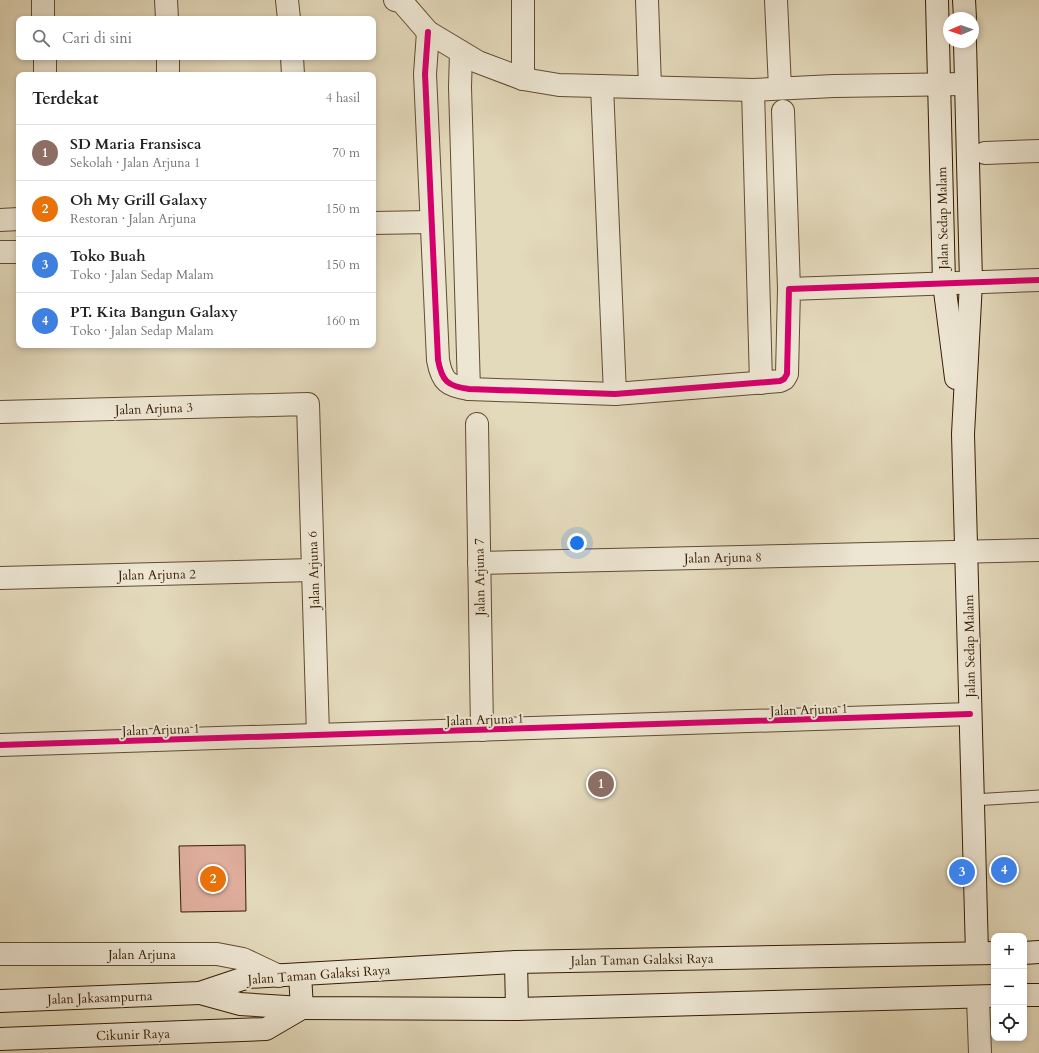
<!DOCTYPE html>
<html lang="id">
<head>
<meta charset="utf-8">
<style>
	:root { --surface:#fff; --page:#f2f2f2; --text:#222; --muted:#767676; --line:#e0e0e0; --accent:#111827 }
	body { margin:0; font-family:Cardo,serif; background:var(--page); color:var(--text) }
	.controls { position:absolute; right:12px; bottom:12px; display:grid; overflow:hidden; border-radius:8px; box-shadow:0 2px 6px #0003 }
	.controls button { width:36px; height:36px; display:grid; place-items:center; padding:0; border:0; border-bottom:1px solid var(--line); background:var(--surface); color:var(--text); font:20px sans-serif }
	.compass { position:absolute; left:943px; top:12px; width:36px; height:36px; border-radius:50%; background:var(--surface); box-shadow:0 2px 6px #0003; rotate:268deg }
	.you { position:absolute; left:577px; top:543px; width:14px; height:14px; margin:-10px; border:3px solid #fff; border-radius:50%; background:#1a73e8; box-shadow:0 0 0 6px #1a73e833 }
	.badge { display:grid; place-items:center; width:26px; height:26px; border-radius:50%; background:var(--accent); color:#fff; font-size:13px; font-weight:700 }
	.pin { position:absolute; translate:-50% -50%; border:2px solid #fff; box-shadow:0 1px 4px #0006 }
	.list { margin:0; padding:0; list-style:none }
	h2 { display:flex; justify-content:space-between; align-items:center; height:52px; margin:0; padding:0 16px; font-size:17px }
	h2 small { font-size:13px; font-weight:400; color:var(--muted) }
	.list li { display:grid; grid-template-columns:26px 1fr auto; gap:12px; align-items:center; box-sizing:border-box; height:56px; padding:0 16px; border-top:1px solid var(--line) }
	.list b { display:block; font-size:15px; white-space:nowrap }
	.list p { margin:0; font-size:13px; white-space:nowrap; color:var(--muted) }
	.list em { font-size:13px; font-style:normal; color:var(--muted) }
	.icon { flex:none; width:22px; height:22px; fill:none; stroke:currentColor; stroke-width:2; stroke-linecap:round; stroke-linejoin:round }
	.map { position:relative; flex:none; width:1039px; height:1053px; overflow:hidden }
	.search { position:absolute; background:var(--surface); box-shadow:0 2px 6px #0003; left:16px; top:16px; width:360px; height:44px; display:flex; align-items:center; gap:10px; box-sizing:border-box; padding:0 14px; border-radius:8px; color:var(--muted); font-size:15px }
	.panel { position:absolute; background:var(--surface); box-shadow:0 2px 6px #0003; left:16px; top:72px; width:360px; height:276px; border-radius:8px }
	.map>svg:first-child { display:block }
	.building { fill:#dead9b; stroke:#371c01 }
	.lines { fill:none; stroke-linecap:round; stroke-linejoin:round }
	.lane-casing { stroke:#624b30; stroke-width:13 }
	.street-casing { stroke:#624b30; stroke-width:24 }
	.secondary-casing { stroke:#371c01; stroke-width:24 }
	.lane { stroke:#ede6d3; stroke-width:11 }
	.street { stroke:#ede6d3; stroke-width:22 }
	.secondary { stroke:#ede6d3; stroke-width:22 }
	.cycleway-casing { stroke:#ede6d3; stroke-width:8 }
	.cycleway { stroke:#d6006c; stroke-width:6 }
	.labels { text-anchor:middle; stroke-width:4; stroke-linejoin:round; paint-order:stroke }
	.street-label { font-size:13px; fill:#371c01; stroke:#ede6d3 }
</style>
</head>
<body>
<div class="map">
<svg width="1039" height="1053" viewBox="0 0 1039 1053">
	<rect width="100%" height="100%" fill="#e3d9bb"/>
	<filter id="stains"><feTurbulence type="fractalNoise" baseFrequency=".005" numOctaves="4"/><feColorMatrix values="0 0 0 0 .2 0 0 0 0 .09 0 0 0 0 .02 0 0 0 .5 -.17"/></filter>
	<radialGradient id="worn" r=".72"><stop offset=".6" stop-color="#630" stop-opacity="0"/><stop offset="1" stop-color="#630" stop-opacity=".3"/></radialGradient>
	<polygon class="building" points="245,845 246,911 181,912 179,846"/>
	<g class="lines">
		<defs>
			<polyline id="lane" points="973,800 1039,796"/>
			<g id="street">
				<polyline points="43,0 43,19"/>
				<polyline points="166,0 167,19"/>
				<polyline points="287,0 289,19"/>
				<polyline points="395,0 402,2 428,32 478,62 523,79 559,85 753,90 834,86 966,84"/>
				<polyline points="523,0 523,79"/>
				<polyline points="647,0 650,87"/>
				<polyline points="776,0 780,88"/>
				<path d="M428,32l-3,42 13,286c4,22 10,26 31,29l146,5 165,-13 4,-2 3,-5 2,-85 250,-9"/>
				<polyline points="461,52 460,87 469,389"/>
				<polyline points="45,57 45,75"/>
				<polyline points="168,57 168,75"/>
				<polyline points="292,57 293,75"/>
				<polyline points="602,86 615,394"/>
				<polyline points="753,90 761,383"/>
				<polyline points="783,111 789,289"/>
				<polyline points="985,153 1039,151"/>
				<polyline points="0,220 19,219"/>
				<polyline points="373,223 431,222"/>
				<polyline points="0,252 19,252"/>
				<polyline points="0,412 308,404 318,735"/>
				<polyline points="477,424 482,730"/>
				<polyline points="479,563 1039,550"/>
				<polyline points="0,578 313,570"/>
				<polyline points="0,745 970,714"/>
				<polyline points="0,954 217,954 243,959 279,976"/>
				<polyline points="978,997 980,1053"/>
			</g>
			<g id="secondary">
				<polyline points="937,0 944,283 956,378"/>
				<polyline points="964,0 965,18"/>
				<polyline points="965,42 971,282 963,434 977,953"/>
				<polyline points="1024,953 1039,952"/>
				<polyline points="516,962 517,1009"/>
				<polyline points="200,993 240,1004 302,1008 517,1009 994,996"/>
				<polyline points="1024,995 1039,995"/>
				<polyline points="0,1001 200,993 248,977 516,962 994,953"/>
				<polyline points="0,1039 266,1029 302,1008 300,975"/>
			</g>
		</defs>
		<use href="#lane" class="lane-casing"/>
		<use href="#street" class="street-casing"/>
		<use href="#secondary" class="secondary-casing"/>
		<use href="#lane" class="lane"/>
		<use href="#street" class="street"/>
		<use href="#secondary" class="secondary"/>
		<defs>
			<g id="cycleway">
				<path d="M428,32l-3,42 13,286c4,22 10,26 31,29l146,5 165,-13 4,-2 3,-5 2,-85 250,-9"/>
				<polyline points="0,745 970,714"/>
			</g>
		</defs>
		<use href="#cycleway" class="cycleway-casing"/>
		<use href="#cycleway" class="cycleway"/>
	</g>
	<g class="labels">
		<g class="street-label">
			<text transform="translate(942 218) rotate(-91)" y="5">Jalan Sedap Malam</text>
			<text transform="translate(154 408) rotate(-2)" y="5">Jalan Arjuna 3</text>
			<text transform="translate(723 557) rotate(-1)" y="5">Jalan Arjuna 8</text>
			<text transform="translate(313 570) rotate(-92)" y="5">Jalan Arjuna 6</text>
			<text transform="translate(157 574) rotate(-1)" y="5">Jalan Arjuna 2</text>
			<text transform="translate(479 577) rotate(-91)" y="5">Jalan Arjuna 7</text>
			<text transform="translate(969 646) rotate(-91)" y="5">Jalan Sedap Malam</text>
			<text transform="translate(809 709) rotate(-2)" y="5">Jalan Arjuna 1</text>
			<text transform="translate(485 719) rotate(-2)" y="5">Jalan Arjuna 1</text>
			<text transform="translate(161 729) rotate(-2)" y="5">Jalan Arjuna 1</text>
			<text x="142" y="959">Jalan Arjuna</text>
			<text transform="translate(642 959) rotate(-1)" y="5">Jalan Taman Galaksi Raya</text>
			<text transform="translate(319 974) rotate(-4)" y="5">Jalan Taman Galaksi Raya</text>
			<text transform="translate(100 997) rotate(-2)" y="5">Jalan Jakasampurna</text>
			<text transform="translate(133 1034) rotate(-2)" y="5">Cikunir Raya</text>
		</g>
	</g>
	<rect width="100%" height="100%" filter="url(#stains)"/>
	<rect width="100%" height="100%" fill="url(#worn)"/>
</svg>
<div class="controls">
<button>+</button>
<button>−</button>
<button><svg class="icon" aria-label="locate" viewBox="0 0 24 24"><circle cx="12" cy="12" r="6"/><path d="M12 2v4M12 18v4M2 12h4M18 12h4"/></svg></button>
</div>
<svg class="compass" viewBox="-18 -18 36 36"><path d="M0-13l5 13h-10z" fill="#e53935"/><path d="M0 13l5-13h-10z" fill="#767676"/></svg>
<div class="you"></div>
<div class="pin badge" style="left:601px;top:784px;background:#8d6e63">1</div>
<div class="pin badge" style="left:213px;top:879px;background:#e8710a">2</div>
<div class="pin badge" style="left:962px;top:872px;background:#3f7fe0">3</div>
<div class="pin badge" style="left:1004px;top:870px;background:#3f7fe0">4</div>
<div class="search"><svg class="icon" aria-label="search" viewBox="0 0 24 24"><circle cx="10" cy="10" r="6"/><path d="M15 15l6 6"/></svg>Cari di sini</div>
<section class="panel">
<h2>Terdekat<small>4 hasil</small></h2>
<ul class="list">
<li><span class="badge" style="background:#8d6e63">1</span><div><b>SD Maria Fransisca</b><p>Sekolah · Jalan Arjuna 1</p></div><em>70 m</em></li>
<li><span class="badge" style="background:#e8710a">2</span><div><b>Oh My Grill Galaxy</b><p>Restoran · Jalan Arjuna</p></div><em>150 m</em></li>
<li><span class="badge" style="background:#3f7fe0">3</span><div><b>Toko Buah</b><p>Toko · Jalan Sedap Malam</p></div><em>150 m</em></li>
<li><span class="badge" style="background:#3f7fe0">4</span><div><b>PT. Kita Bangun Galaxy</b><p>Toko · Jalan Sedap Malam</p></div><em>160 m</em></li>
</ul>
</section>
</div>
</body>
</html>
